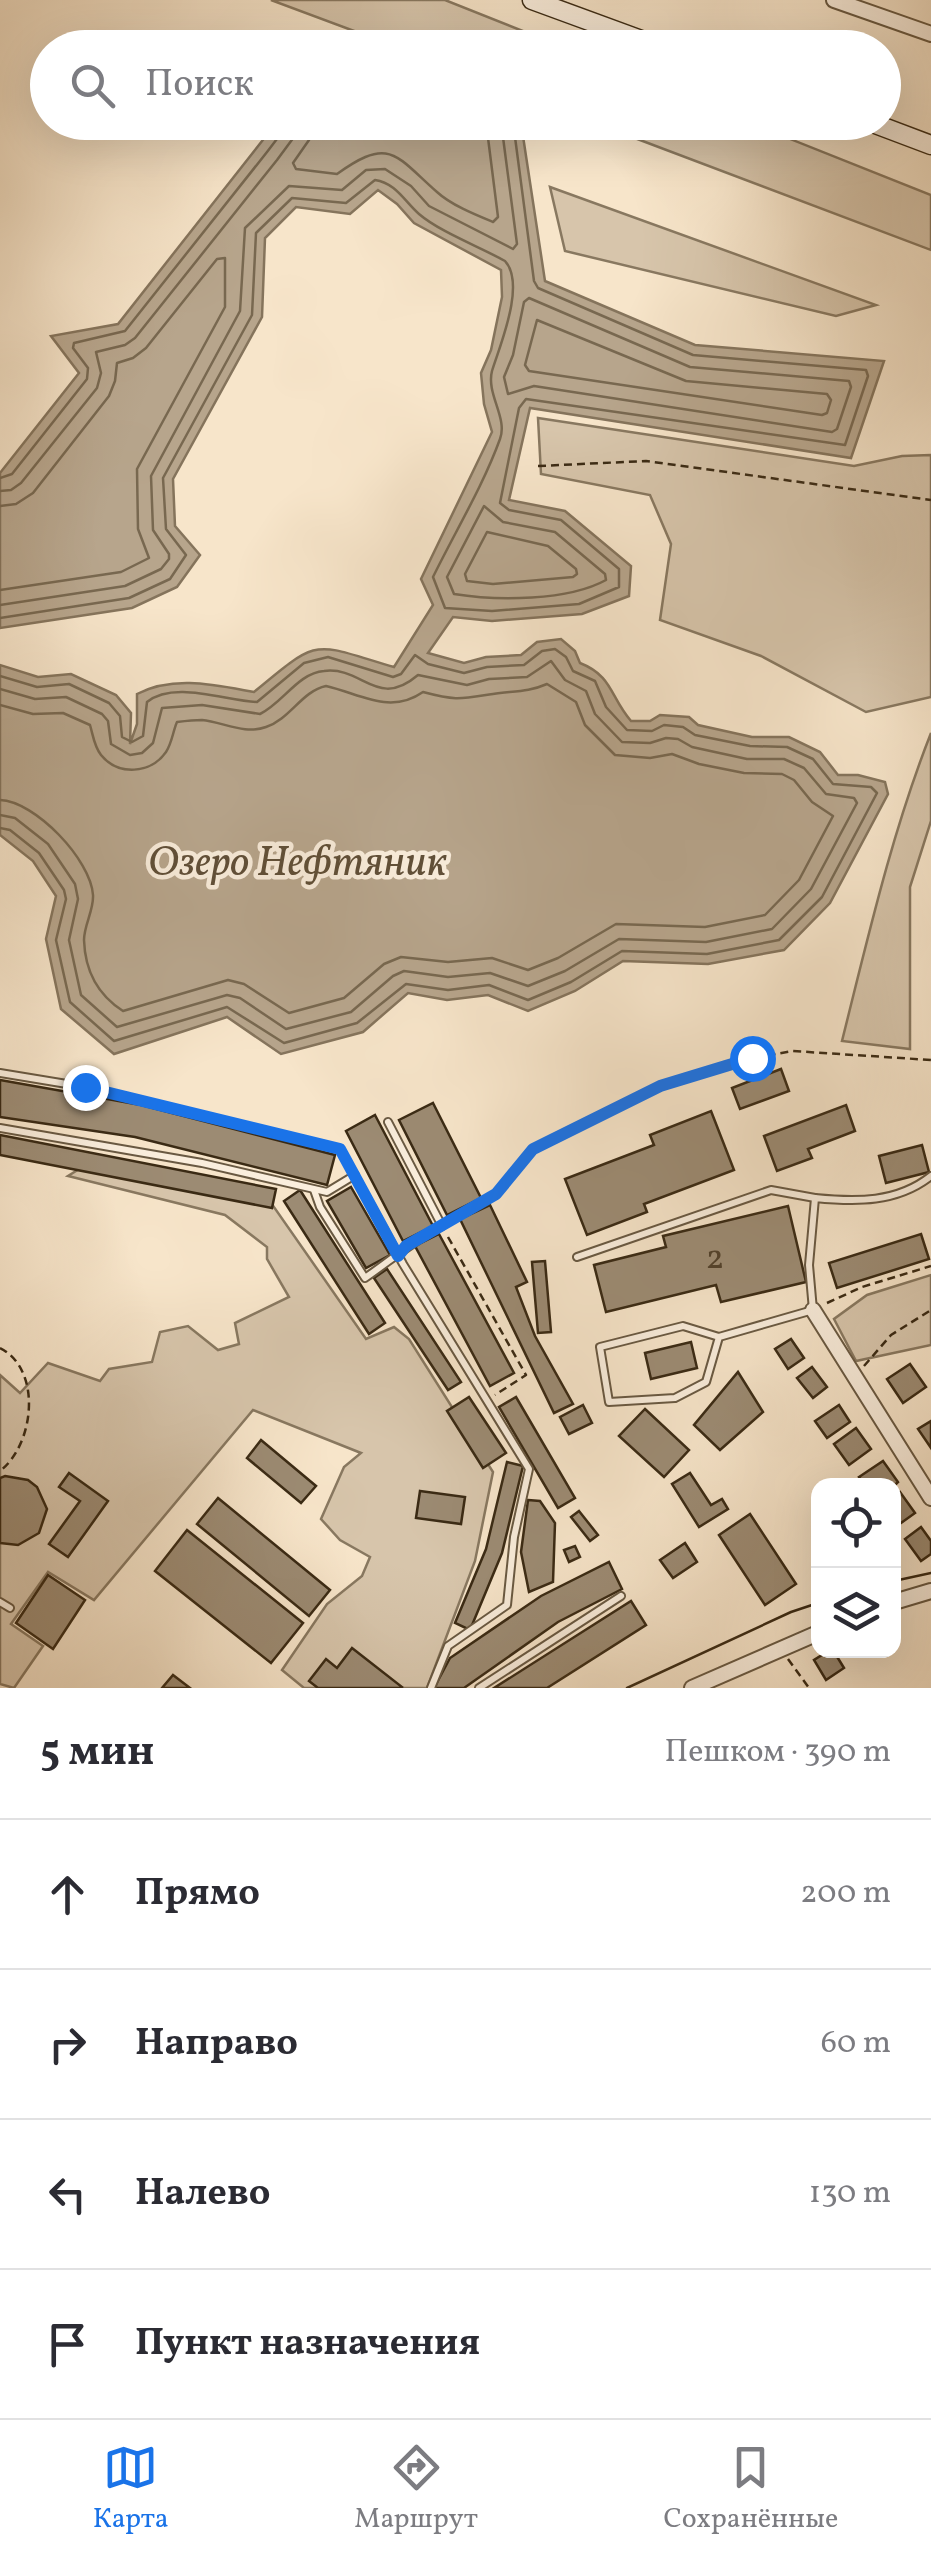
<!DOCTYPE html>
<html lang="ru">
<head>
<meta charset="utf-8">
<style>
	:root { --surface:#fff; --page:#f7f7f7; --text:#2b2b33; --muted:#7c7c81; --line:#e1e1e2; --accent:#1a73e8 }
	body { margin:0; font-family:Vollkorn,serif; background:var(--page); color:var(--text) }
	.controls { position:absolute; right:30px; bottom:30px; display:grid; overflow:hidden; border-radius:20px; box-shadow:0 10px 40px #0002 }
	.controls button { width:90px; height:90px; display:grid; place-items:center; padding:0; border:0; border-bottom:2px solid var(--line); background:var(--surface); color:var(--text); font:50px sans-serif }
	.stop { position:absolute; width:30px; height:30px; margin:-22px; border:8px solid #1a73e8; border-radius:50%; background:#fff }
	.stop.end { background:#1a73e8; border-color:#fff; box-shadow:0 2px 10px #0008 }
	.list { margin:0; padding:0; list-style:none }
	h2 { display:flex; justify-content:space-between; align-items:center; height:130px; margin:0; padding:0 40px; font-size:42px }
	h2 small { font-size:32px; font-weight:400; color:var(--muted) }
	.list li { display:grid; grid-template-columns:65px 1fr auto; gap:30px; align-items:center; box-sizing:border-box; height:150px; padding:0 40px; border-top:2px solid var(--line) }
	.list b { display:block; font-size:38px; white-space:nowrap }
	.list em { font-size:32px; font-style:normal; color:var(--muted) }
	.icon { flex:none; width:55px; height:55px; fill:none; stroke:currentColor; stroke-width:2; stroke-linecap:round; stroke-linejoin:round }
	.map { position:relative; flex:none; width:931px; height:1688px; overflow:hidden }
	.search { position:absolute; background:var(--surface); box-shadow:0 10px 40px #0002; left:30px; right:30px; top:30px; height:110px; display:flex; align-items:center; gap:25px; box-sizing:border-box; padding:0 35px; border-radius:55px; color:var(--muted); font-size:38px }
	.sheet { height:730px; background:var(--surface) }
	nav { display:flex; justify-content:space-around; align-items:center; box-sizing:border-box; height:140px; border-top:2px solid var(--line); background:var(--surface); font-size:28px; color:var(--muted) }
	nav a { display:grid; justify-items:center; gap:5px }
	nav .on { color:var(--accent) }
	.map>svg:first-child { display:block }
	.green { fill:#d7c5ab; stroke:#887860; stroke-width:2.5 }
	.water { fill:#b7a58c; stroke:#85745c; stroke-width:2.5 }
	.lines { fill:none; stroke-linecap:round; stroke-linejoin:round }
	.shore { stroke:#786850; stroke-width:2.5 }
	.building { fill:#9c8b73; stroke:#3a2a14; stroke-width:2.5 }
	.lane-casing { stroke:#695942; stroke-width:10 }
	.street-casing { stroke:#695942; stroke-width:18 }
	.secondary-casing { stroke:#3a2a14; stroke-width:21 }
	.path { stroke:#3a2a14; stroke-width:2.5; stroke-dasharray:8 5; stroke-linecap:butt }
	.lane { stroke:#faeedd; stroke-width:6 }
	.street { stroke:#faeedd; stroke-width:14 }
	.secondary { stroke:#faeedd; stroke-width:18 }
	.tram { stroke:#3a2a14; stroke-width:2.5 }
	.route { stroke:#1a73e8; stroke-width:12 }
	.labels { text-anchor:middle; stroke-width:9; stroke-linejoin:round; paint-order:stroke }
	.number-label { font-size:35px; fill:#52422c }
	.water-label { font-size:42px; font-style:italic; fill:#604f38; stroke:#faeedd }
</style>
</head>
<body>
<div class="map">
<svg width="931" height="1688" viewBox="0 0 931 1688">
	<rect width="100%" height="100%" fill="#f7e5ca"/>
	<filter id="stains"><feTurbulence type="fractalNoise" baseFrequency=".002" numOctaves="4"/><feColorMatrix values="0 0 0 0 .2 0 0 0 0 .09 0 0 0 0 .02 0 0 0 .5 -.17"/></filter>
	<radialGradient id="worn" r=".72"><stop offset=".6" stop-color="#630" stop-opacity="0"/><stop offset="1" stop-color="#630" stop-opacity=".3"/></radialGradient>
	<g class="green">
		<polygon points="271,0 445,0 563,47 397,47"/>
		<polygon points="595,123 750,123 931,195 931,250"/>
		<polygon points="550,187 876,305 836,316 565,251"/>
		<polygon points="538,418 854,466 902,456 931,455 931,697 866,712 761,656 660,620 671,544 650,495 541,474"/>
		<path d="M931,733v88l-21,66v162l-68,-8c26,-104 50,-209 89,-308z"/>
		<polygon points="92,1161 267,1197 366,1339 394,1327 409,1339 493,1472 475,1561 427,1688 304,1688 282,1670 327,1604 362,1576 370,1557 340,1540 321,1519 344,1467 361,1453 253,1410 94,1600 48,1572 11,1624 43,1646 14,1688 0,1684 0,1375 20,1393 48,1363 100,1381 109,1369 152,1362 160,1332 188,1326 218,1350 239,1344 235,1323 289,1297 267,1259 267,1247 225,1215 68,1176"/>
		<polygon points="931,1275 931,1345 856,1361 834,1319 867,1295"/>
	</g>
	<path class="water" d="M277,122l244,1 24,158 150,64 189,16 -33,97 -321,-50 -21,92 56,11 66,55 -2,30 -47,18 -90,7 -39,-4 -25,36 36,10 22,-6 35,-2 16,-13 24,-3 14,12 5,12c33,13 30,34 51,58h19l10,-6 29,2 9,8 54,12h37l31,15 18,23h20l27,7 3,12 -58,109 -46,47 -76,14 -85,-3 -48,30 -47,20 -40,-16 -41,5 -39,-7 -45,39 -82,22 -54,-37 -113,37 -53,-45 -15,-70 10,-43 -23,-35 -33,-26v-170l38,12 33,-3 45,21 15,18 -1,31 7,-20v-30c37,-19 78,-9 117,-2 67,-56 58,-49 140,-25l39,-62 -12,-26 71,-147 -8,-28 -3,-31 10,-23 11,-53 -1,-27 -87,-47 -17,-19 -19,-14 -28,24 -54,-7 -31,31 -3,79 -89,162 2,47 25,29 -23,32 -45,21 -132,20v-155l79,-100 -28,-37 67,-12z"/>
	<g class="lines">
		<g class="shore">
			<path d="M311,122l-2,18 -16,23 3,6 41,5c53,-38 58,-19 100,18 14,13 39,23 56,30l5,-5 -12,-95"/>
			<polygon points="529,298 690,367 849,381 851,387 837,429 832,432 534,386 508,394 504,377 513,355 524,302"/>
			<polygon points="537,320 686,381 827,394 831,400 827,413 822,415 529,371 525,365"/>
			<polyline points="0,478 12,474 87,379 88,368 73,348 74,343 125,331 267,152 283,131 284,122"/>
			<polyline points="0,491 11,490 21,483 97,388 101,373 96,352 125,345 135,338 277,160 294,137 296,122"/>
			<polyline points="0,506 16,504 33,493 109,396 115,381 117,363 133,358 146,348 217,259 225,258 225,307 137,469 138,529 149,558 121,572 0,590"/>
			<path d="M484,506l19,16 52,10 50,42 1,6c-38,21 -109,21 -152,14l-7,-17z"/>
			<polygon points="487,532 548,546 576,569 577,574 573,577 493,584 467,581 465,574"/>
			<polyline points="0,605 125,586 161,569 169,559 169,554 153,530 151,476 240,311 245,228 289,186 342,190 366,170 385,169 411,186 429,206 513,249 517,244 501,122"/>
			<path d="M0,618l129,-20 41,-19 16,-24 -20,-26 -3,-51 89,-163 4,-82 36,-35 54,5 29,-23c21,3 30,22 44,34 21,18 61,33 86,47 21,23 -5,84 -13,110 -6,23 16,47 8,68 -17,47 -45,93 -67,138l12,31 47,3 87,-7 40,-17v-18l-58,-49 -52,-10 -9,-7 19,-95 7,-9 319,46 23,-69 -2,-6 -173,-15 -155,-67 -4,-7 -21,-159"/>
			<path d="M0,676l37,11 32,-3 40,19 11,13 2,21 10,5 11,-6 4,-34c27,-22 79,-1 110,0l47,-39 24,-6 65,20 8,-3 14,-19 13,9 36,9 23,-6 37,-2 18,-14 13,-2 11,8 7,14 22,10 11,26 21,23 25,1 12,-6 19,2 12,8 55,11 37,1 26,12 20,25 38,3 6,6 -55,104 -43,43 -72,14 -85,-3 -51,31 -43,18 -39,-15 -41,5 -42,-6 -49,39 -73,20 -57,-36 -113,34 -44,-39 -14,-62 10,-41 -2,-9 -25,-37 -29,-23 -10,-2"/>
			<path d="M0,689l35,10 31,-2 36,17 6,7 3,23 19,11 12,-2 11,-10 9,-35 40,-3 58,9c23,-11 38,-41 64,-43 39,-5 53,39 94,4l49,10 22,-6 38,-2 24,-16 14,19 21,11 9,23 27,28 28,1 16,-5 12,1 14,8 55,12h37l20,9 22,26 28,4 3,5 -46,86 -39,40 -66,13 -87,-3 -54,32 -37,15 -38,-13 -42,4 -44,-6 -11,5 -42,36 -65,17 -46,-31 -13,-3 -110,32 -36,-32 -12,-55 9,-41 -3,-15 -27,-40 -33,-26 -15,-3"/>
			<path d="M0,705l33,9 30,-1 27,12c3,10 4,21 11,30 17,21 50,19 65,-3 6,-9 7,-21 11,-30 8,-1 17,-2 25,-2 21,2 43,15 64,7 24,-8 36,-36 60,-41 35,8 64,29 97,6 34,9 37,7 70,2 20,-3 36,-2 54,-10l29,18 9,23 30,30 35,3 22,-4 27,10 45,9 38,1 12,6 18,22 21,14 -34,64 -34,35 -60,12 -89,-3 -58,34 -30,12 -36,-12 -44,4 -47,-5 -17,7 -40,34 -55,15 -45,-29 -16,-4 -105,31c-25,-16 -38,-40 -39,-71 0,-15 10,-30 9,-45 -2,-35 -58,-94 -93,-95"/>
		</g>
	</g>
	<g class="building">
		<polygon points="781,1069 789,1091 740,1109 732,1088"/>
		<polygon points="0,1080 141,1105 335,1155 327,1185 135,1137 0,1117"/>
		<polygon points="433,1103 481,1198 447,1215 399,1120"/>
		<polygon points="846,1105 855,1131 808,1149 812,1158 777,1171 764,1136"/>
		<polygon points="711,1111 734,1170 644,1204 647,1212 587,1235 565,1179 654,1145 650,1135"/>
		<polygon points="375,1115 433,1226 403,1241 346,1131"/>
		<polygon points="0,1135 276,1189 272,1208 0,1155"/>
		<polygon points="922,1145 929,1172 886,1183 879,1156"/>
		<polygon points="351,1187 390,1255 366,1268 327,1201"/>
		<polygon points="300,1190 385,1323 369,1334 284,1201"/>
		<polygon points="490,1205 527,1282 516,1287 535,1336 573,1404 554,1413 460,1219"/>
		<polygon points="788,1206 806,1282 721,1302 716,1285 606,1312 594,1265 666,1247 663,1236"/>
		<polygon points="439,1234 514,1373 490,1386 415,1246"/>
		<polygon points="921,1234 929,1259 837,1288 829,1263"/>
		<polygon points="545,1261 551,1332 538,1333 532,1262"/>
		<polygon points="387,1269 461,1382 448,1390 374,1278"/>
		<polygon points="791,1339 804,1358 788,1369 775,1349"/>
		<polygon points="691,1342 697,1368 651,1379 645,1353"/>
		<polygon points="910,1364 926,1387 903,1403 887,1379"/>
		<polygon points="812,1367 827,1387 813,1398 797,1378"/>
		<polygon points="738,1372 763,1412 720,1450 694,1425"/>
		<polygon points="469,1397 506,1453 483,1468 447,1411"/>
		<polygon points="516,1397 575,1498 558,1508 499,1407"/>
		<polygon points="583,1405 592,1423 569,1434 560,1417"/>
		<polygon points="839,1405 850,1422 827,1438 815,1421"/>
		<polygon points="645,1409 689,1450 664,1477 619,1436"/>
		<polygon points="931,1421 931,1448 918,1429"/>
		<polygon points="856,1428 871,1449 849,1465 834,1444"/>
		<polygon points="261,1440 316,1486 301,1503 247,1458"/>
		<polygon points="883,1461 898,1482 894,1486 866,1486 859,1477"/>
		<polygon points="507,1462 523,1466 502,1553 470,1630 455,1623 486,1549"/>
		<polygon points="69,1473 108,1501 68,1557 49,1544 80,1501 59,1487"/>
		<polygon points="690,1473 711,1505 722,1499 728,1509 699,1527 672,1484"/>
		<polygon points="5,1476 28,1480 37,1487 47,1509 39,1533 18,1545 0,1543 0,1478"/>
		<polygon points="420,1491 465,1497 461,1524 416,1518"/>
		<polygon points="900,1492 915,1513 894,1528 894,1496"/>
		<polygon points="218,1498 330,1590 309,1616 197,1524"/>
		<polygon points="528,1500 540,1501 555,1523 553,1582 529,1592 521,1552"/>
		<polygon points="579,1511 598,1535 590,1541 571,1517"/>
		<polygon points="750,1514 796,1584 765,1605 719,1535"/>
		<polygon points="921,1527 931,1541 931,1554 921,1561 905,1539"/>
		<polygon points="187,1530 303,1623 271,1663 155,1571"/>
		<polygon points="685,1543 697,1562 673,1578 660,1560"/>
		<polygon points="575,1546 580,1557 569,1562 564,1550"/>
		<polygon points="609,1562 622,1589 558,1622 464,1688 434,1688 450,1658 541,1596"/>
		<polygon points="48,1575 85,1600 53,1649 16,1623"/>
		<polygon points="631,1601 646,1625 547,1688 494,1688"/>
		<polygon points="352,1648 402,1687 401,1688 318,1688 309,1681 326,1659 337,1668"/>
		<polygon points="830,1650 833,1650 844,1668 826,1680 814,1660"/>
		<polygon points="173,1675 190,1688 162,1688"/>
	</g>
	<g class="lines">
		<defs>
			<g id="lane">
				<polyline points="0,1073 85,1087 340,1149 403,1264 529,1469 514,1537 507,1605 448,1646 431,1688"/>
				<polyline points="0,1128 202,1163 327,1192 355,1175"/>
				<path d="M314,1190l6,17 45,71c26,-18 48,-37 77,-52l-54,-104"/>
				<polyline points="577,1257 771,1190 815,1198"/>
				<path d="M719,1337l-13,45 -31,16 -66,4 -9,-55 83,-21 36,11 94,-27 -4,-45 6,-67c41,4 82,5 116,-22"/>
				<polyline points="0,1602 10,1608"/>
				<polyline points="479,1688 621,1596"/>
			</g>
			<g id="street">
				<polyline points="834,0 931,34"/>
				<polyline points="813,1310 931,1498"/>
				<polyline points="894,1602 931,1591"/>
				<polyline points="692,1688 818,1633"/>
			</g>
			<g id="secondary">
				<polyline points="532,0 663,48"/>
				<polyline points="870,122 931,145"/>
			</g>
		</defs>
		<use href="#lane" class="lane-casing"/>
		<use href="#street" class="street-casing"/>
		<use href="#secondary" class="secondary-casing"/>
		<g class="path">
			<polyline points="538,466 646,461 931,500"/>
			<polyline points="451,1220 496,1194 533,1149 659,1086 752,1058 793,1051 931,1060"/>
			<polyline points="448,1237 526,1375 495,1395"/>
			<polyline points="827,1303 862,1287 931,1266"/>
			<path d="M0,1348c43,22 34,97 0,123"/>
			<polyline points="864,1366 891,1335 931,1310"/>
			<polyline points="788,1659 809,1688"/>
		</g>
		<use href="#lane" class="lane"/>
		<use href="#street" class="street"/>
		<use href="#secondary" class="secondary"/>
		<g class="tram">
			<polyline points="894,1581 931,1573"/>
			<polyline points="627,1688 791,1612 818,1603"/>
		</g>
	</g>
	<g class="lines">
		<polyline class="route" points="85,1087 340,1149 398,1256 406,1246 496,1194 533,1149 660,1086 752,1058"/>
	</g>
	<g class="labels">
		<g class="number-label">
			<text x="715" y="1268">2</text>
		</g>
		<g class="water-label">
			<text x="297" y="875">Озеро Нефтяник</text>
		</g>
	</g>
	<rect width="100%" height="100%" filter="url(#stains)"/>
	<rect width="100%" height="100%" fill="url(#worn)"/>
</svg>
<div class="controls">
<button><svg class="icon" aria-label="locate" viewBox="0 0 24 24"><circle cx="12" cy="12" r="6"/><path d="M12 2v4M12 18v4M2 12h4M18 12h4"/></svg></button>
<button><svg class="icon" aria-label="layers" viewBox="0 0 24 24"><path d="M12 4l9 5-9 5-9-5zM3 14l9 5 9-5"/></svg></button>
</div>
<div class="stop" style="left:752px;top:1058px"></div>
<div class="stop end" style="left:85px;top:1087px"></div>
<div class="search"><svg class="icon" aria-label="search" viewBox="0 0 24 24"><circle cx="10" cy="10" r="6"/><path d="M15 15l6 6"/></svg>Поиск</div>
</div>
<section class="sheet">
<h2>5 мин<small>Пешком · 390 m</small></h2>
<ul class="list">
<li><svg class="icon" aria-label="ahead" viewBox="0 0 24 24"><path d="M12 20V5M6 11l6-6 6 6"/></svg><div><b>Прямо</b></div><em>200 m</em></li>
<li><svg class="icon" aria-label="right" viewBox="0 0 24 24"><path d="M7 20v-9h11M14 6l5 5-5 5"/></svg><div><b>Направо</b></div><em>60 m</em></li>
<li><svg class="icon" aria-label="left" viewBox="0 0 24 24"><path d="M17 20v-9H6M10 6l-5 5 5 5"/></svg><div><b>Налево</b></div><em>130 m</em></li>
<li><svg class="icon" aria-label="arrive" viewBox="0 0 24 24"><path d="M6 21V4h12l-3 4 3 4H6"/></svg><div><b>Пункт назначения</b></div></li>
</ul>
</section>
<nav>
<a class="on"><svg class="icon" aria-label="map" viewBox="0 0 24 24"><path d="M3 6l6-2 6 2 6-2v14l-6 2-6-2-6 2zM9 4v14M15 6v14"/></svg>Карта</a>
<a><svg class="icon" aria-label="directions" viewBox="0 0 24 24"><path d="M12 3l9 9-9 9-9-9zM9 14v-3h6M13 9l2 2-2 2"/></svg>Маршрут</a>
<a><svg class="icon" aria-label="saved" viewBox="0 0 24 24"><path d="M7 4h10v16l-5-4-5 4z"/></svg>Сохранённые</a>
</nav>
</body>
</html>
